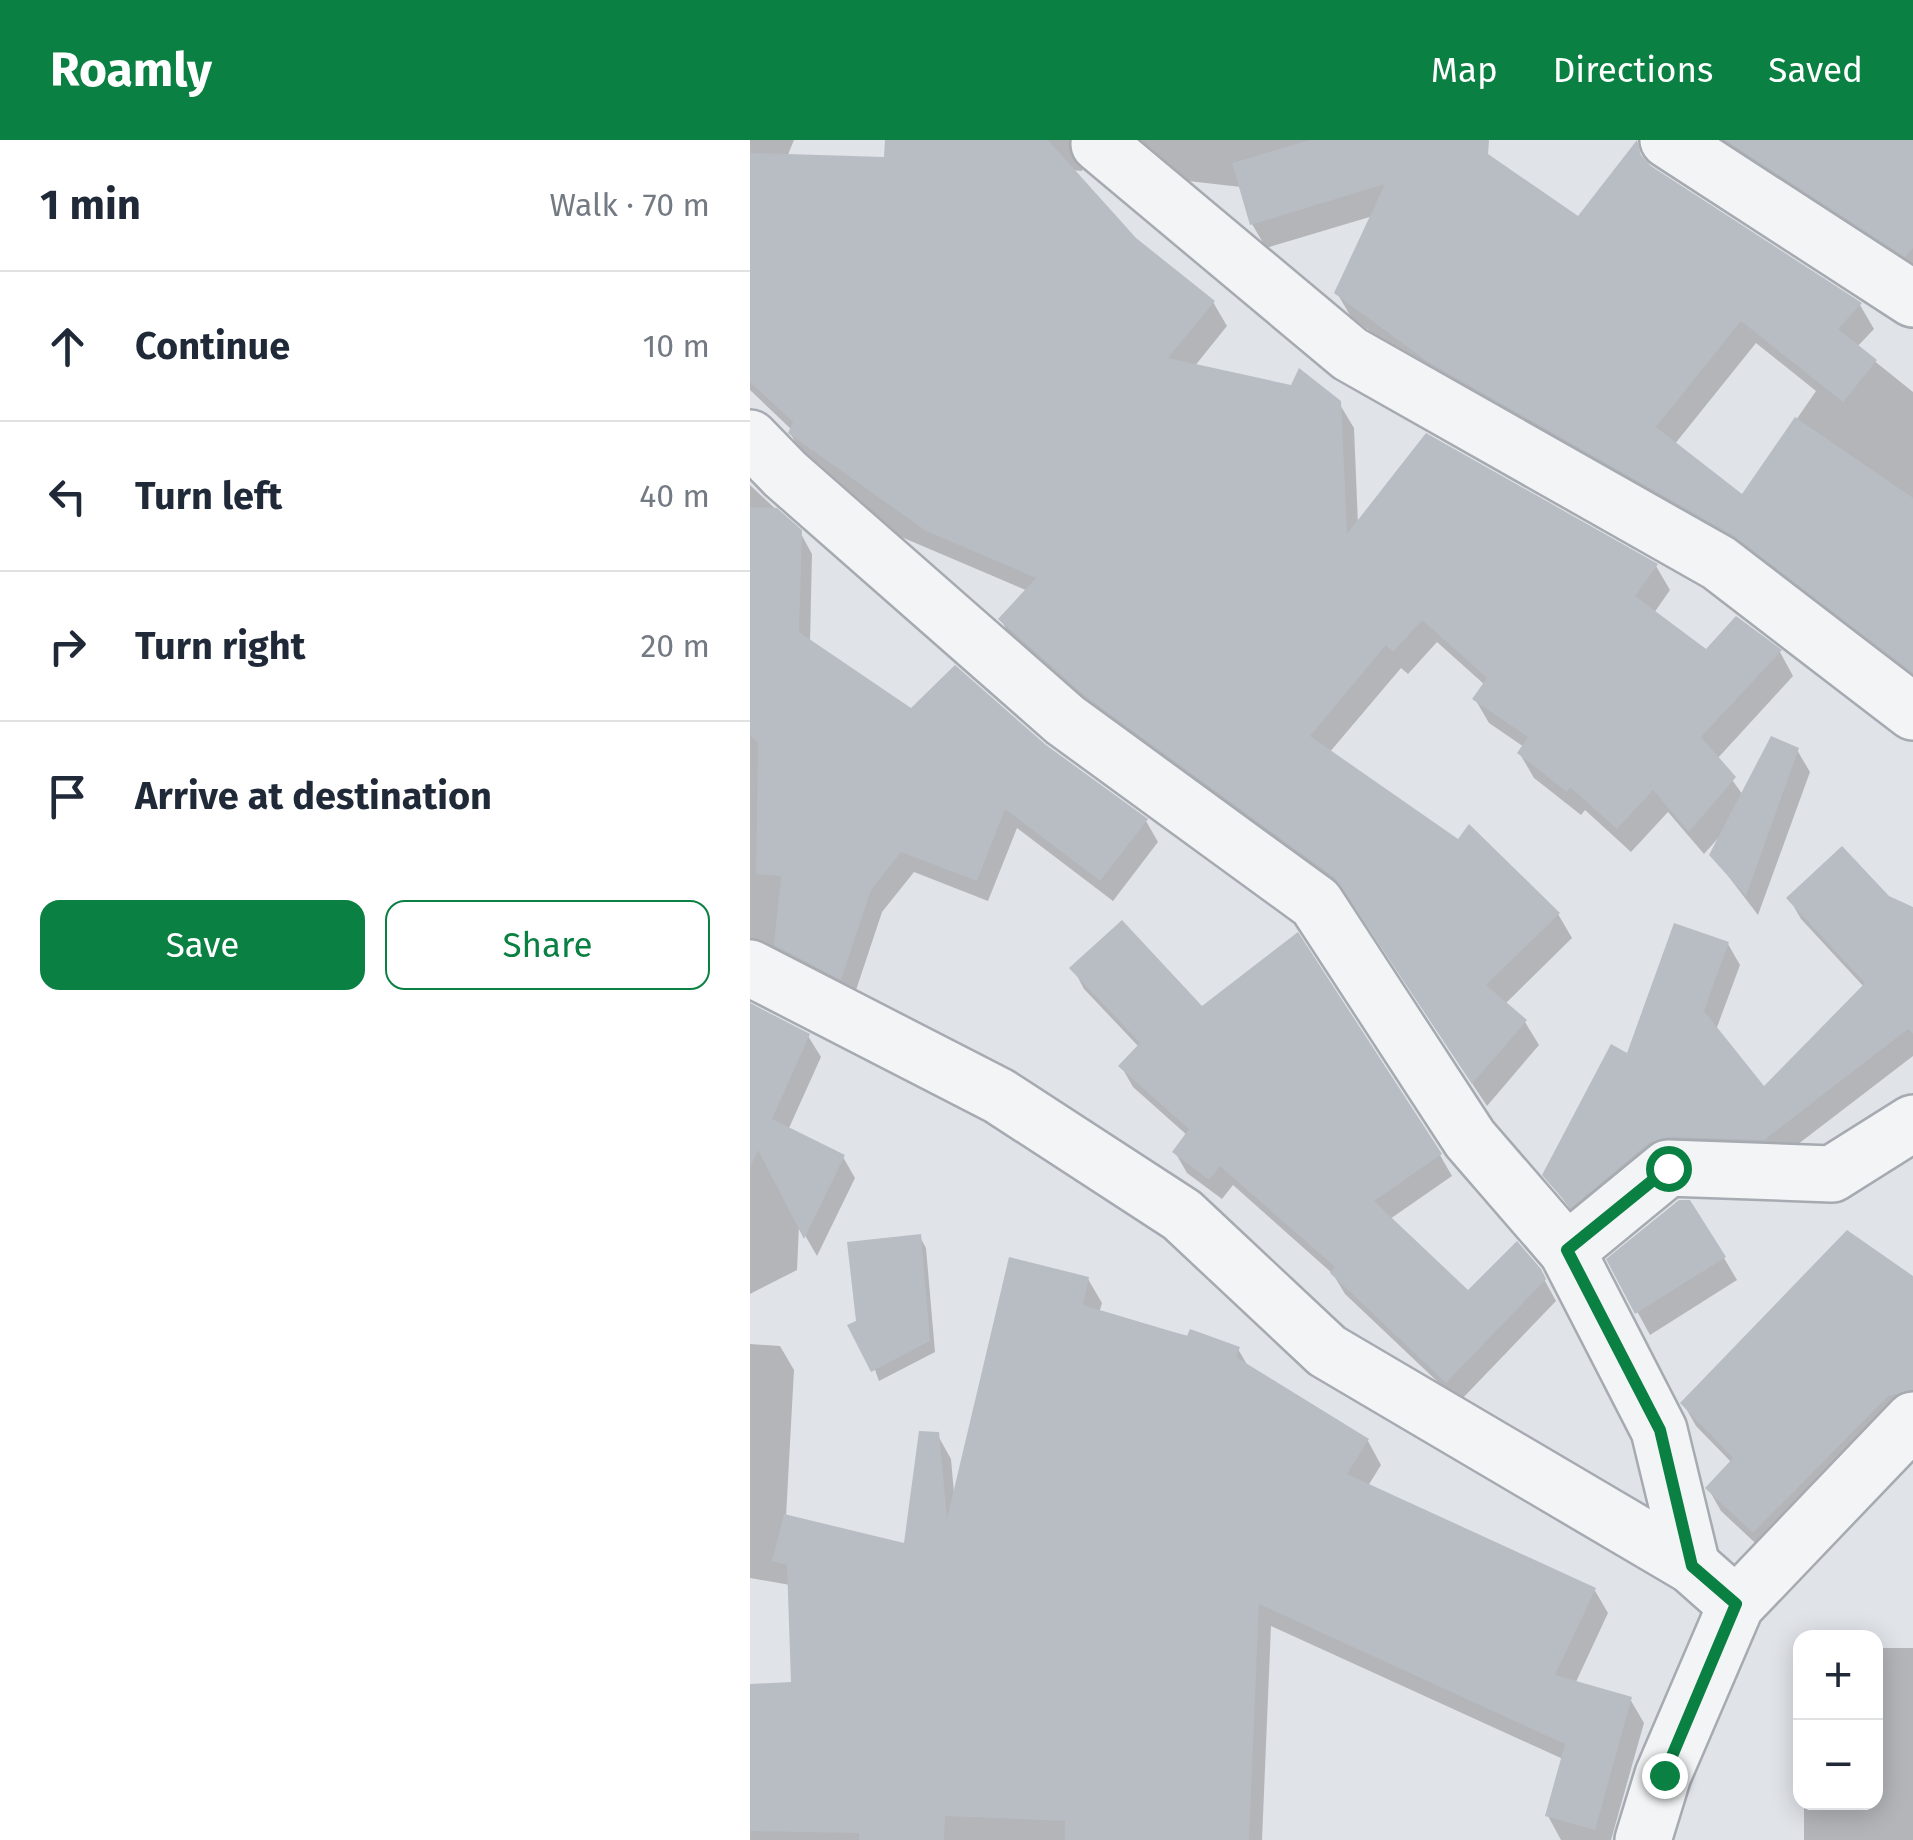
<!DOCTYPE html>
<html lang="en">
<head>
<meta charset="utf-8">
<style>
	:root { --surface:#fff; --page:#f6f6f7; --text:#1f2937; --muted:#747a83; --line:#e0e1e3; --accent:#0b8043 }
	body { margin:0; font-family:"Fira Sans",sans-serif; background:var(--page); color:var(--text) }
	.controls { position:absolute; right:30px; bottom:30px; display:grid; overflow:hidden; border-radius:20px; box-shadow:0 5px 25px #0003 }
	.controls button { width:90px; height:90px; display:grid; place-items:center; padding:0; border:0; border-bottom:2px solid var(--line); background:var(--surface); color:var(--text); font:50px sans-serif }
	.stop { position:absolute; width:30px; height:30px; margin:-22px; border:8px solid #0b8043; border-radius:50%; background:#fff }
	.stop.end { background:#0b8043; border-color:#fff; box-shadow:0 2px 10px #0008 }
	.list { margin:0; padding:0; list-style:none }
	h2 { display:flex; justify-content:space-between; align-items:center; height:130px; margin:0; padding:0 40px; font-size:42px }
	h2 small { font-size:32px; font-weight:400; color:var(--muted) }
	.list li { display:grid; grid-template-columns:65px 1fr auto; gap:30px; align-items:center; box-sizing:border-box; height:150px; padding:0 40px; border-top:2px solid var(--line) }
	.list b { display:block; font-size:38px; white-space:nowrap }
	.list em { font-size:32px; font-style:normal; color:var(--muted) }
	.actions { display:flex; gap:20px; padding:30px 40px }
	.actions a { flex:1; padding:22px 0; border:2px solid var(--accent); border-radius:20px; text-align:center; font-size:35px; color:var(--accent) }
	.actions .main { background:var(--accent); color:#fff }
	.icon { flex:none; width:55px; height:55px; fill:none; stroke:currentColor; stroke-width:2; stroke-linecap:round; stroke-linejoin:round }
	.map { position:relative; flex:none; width:1163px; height:1700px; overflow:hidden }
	header { display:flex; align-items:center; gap:60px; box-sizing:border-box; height:140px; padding:0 50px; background:var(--accent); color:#fff }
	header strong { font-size:48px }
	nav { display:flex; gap:55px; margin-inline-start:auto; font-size:35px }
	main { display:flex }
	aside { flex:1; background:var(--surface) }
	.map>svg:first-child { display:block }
	.shadow { fill:#0003; fill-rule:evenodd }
	.building { fill:#b8bdc4 }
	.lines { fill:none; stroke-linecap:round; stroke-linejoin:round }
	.street-casing { stroke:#a6aab1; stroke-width:60 }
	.street { stroke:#f2f4f6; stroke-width:55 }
	.route { stroke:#0b8043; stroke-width:12 }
</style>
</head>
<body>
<header>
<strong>Roamly</strong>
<nav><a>Map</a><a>Directions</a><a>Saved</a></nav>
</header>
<main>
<aside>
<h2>1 min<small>Walk · 70 m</small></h2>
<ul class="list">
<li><svg class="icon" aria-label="ahead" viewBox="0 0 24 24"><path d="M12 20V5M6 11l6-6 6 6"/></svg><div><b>Continue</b></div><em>10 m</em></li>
<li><svg class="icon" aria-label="left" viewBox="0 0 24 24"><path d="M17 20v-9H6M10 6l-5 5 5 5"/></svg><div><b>Turn left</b></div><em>40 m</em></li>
<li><svg class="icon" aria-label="right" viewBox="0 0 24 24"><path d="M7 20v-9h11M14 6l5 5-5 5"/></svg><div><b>Turn right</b></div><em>20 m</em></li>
<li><svg class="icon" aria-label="arrive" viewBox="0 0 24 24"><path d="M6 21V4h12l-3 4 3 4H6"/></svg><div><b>Arrive at destination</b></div></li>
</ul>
<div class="actions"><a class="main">Save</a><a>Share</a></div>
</aside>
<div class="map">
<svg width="1163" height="1700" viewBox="0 0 1163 1700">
	<rect width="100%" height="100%" fill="#e0e3e8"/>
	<g class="shadow">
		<polygon points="0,0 44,0 37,17 136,20 137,0 350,0 339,8 332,31 321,30 384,99 463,162 477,186 444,227 589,263 604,288 608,384 677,296 906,426 920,450 904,473 956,513 1030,512 1043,536 967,619 993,655 1047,610 1060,632 1008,775 962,715 970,696 954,714 918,672 881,712 835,670 831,675 784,638 770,614 774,607 739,583 725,559 735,545 687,502 658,534 651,528 579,613 808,774 822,798 755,864 775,882 789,905 737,966 602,762 351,580 265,504 251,480 278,451 135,390 53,315 40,293 44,292 0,250"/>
		<path d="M375,0h362l-8,11 100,69 281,85 14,24 -17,18 56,45v292l-469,-298 -93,-69 -14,-24 36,-77 -107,32 -14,-24 -11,-37 -62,-7zM1006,203l60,48 -73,106 -69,-52z"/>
		<polygon points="954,0 1163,0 1163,135"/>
		<polygon points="0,345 50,392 62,414 60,503 162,571 295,607 396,681 408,702 363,761 267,688 238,761 164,732 132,772 103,859 0,821"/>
		<polygon points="1039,758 1137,758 1163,769 1163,916 1026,1021 834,1087 795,1035 879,916 978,804 990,825 966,890 1013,950 1114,847 1051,779"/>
		<polygon points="323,828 451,870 690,1015 702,1036 640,1079 718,1153 789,1130 806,1161 709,1262 595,1154 583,1134 483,1045 472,1059 437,1033 425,1012 438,996 383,947 371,926 389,907 334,849"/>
		<polygon points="0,863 58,896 71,917 39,988 93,1017 105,1038 67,1116 49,1085 47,1130 0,1154"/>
		<polygon points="1097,1094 1163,1139 1163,1273 1017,1414 971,1371 958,1348 982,1323 946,1286 933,1263"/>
		<polygon points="170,1097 176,1108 185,1212 129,1241 108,1182"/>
		<polygon points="974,1118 987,1140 900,1195 859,1120"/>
		<polygon points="338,1139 352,1163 349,1173 488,1209 499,1228 618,1301 631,1325 618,1346 844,1449 858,1473 825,1544 880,1559 894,1583 861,1700 811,1700 798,1676 813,1619 521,1486 512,1700 0,1700 0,1546 43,1545 40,1445 0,1438 0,1204 30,1206 44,1230 36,1377 156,1406 187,1294 201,1319 204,1353"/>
		<polygon points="1126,1508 1163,1508 1163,1700 1054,1700 1054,1662 1126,1662"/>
	</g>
	<g class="building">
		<polygon points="135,0 298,0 386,98 465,161 418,218 541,245 549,228 591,261 597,394 676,293 908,424 885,456 956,509 986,476 1032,510 951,597 986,637 939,692 903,650 867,689 820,647 817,652 767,613 778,597 722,559 737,538 672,480 643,512 636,505 560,596 708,699 719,684 810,773 736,845 777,880 722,944 585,738 335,556 248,479 286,438 176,391 38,293 43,282 0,242 0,13 134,17"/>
		<polygon points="560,0 739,0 738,14 828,76 887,0 891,15 901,26 1112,163 1088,189 1127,220 1093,262 991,181 906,287 992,354 1045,277 1163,358 1163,533 984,396 678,222 584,153 635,44 500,85 482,23"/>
		<polygon points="975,0 1163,0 1163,108 1155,117"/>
		<polygon points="0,367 27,368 52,390 49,492 161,568 205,525 296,605 398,679 350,741 255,669 227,741 151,712 121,750 91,840 24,805 31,736 6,734 8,602 0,596"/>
		<polygon points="1021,596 1049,608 996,756 959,715"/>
		<polygon points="1092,706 1139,756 1163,767 1163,894 1158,889 1014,1000 919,997 899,1003 821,1068 792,1035 861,904 877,913 924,783 979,802 954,871 1014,946 1115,843 1036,758"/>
		<polygon points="372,780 452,866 548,792 692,1014 624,1061 718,1150 767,1101 791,1129 796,1139 696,1243 580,1133 585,1127 470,1026 459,1040 422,1012 439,989 368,926 390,903 319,828"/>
		<polygon points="0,863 60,894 22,979 95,1015 54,1099 8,1010 0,1028"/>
		<polygon points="929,1060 940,1060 976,1117 885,1174 856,1119"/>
		<polygon points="1097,1090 1163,1136 1163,1250 1138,1256 1003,1393 955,1348 983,1318 930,1263"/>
		<polygon points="171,1094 180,1201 121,1232 97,1185 106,1181 97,1102"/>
		<polygon points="259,1117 339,1137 333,1165 437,1196 440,1189 490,1207 486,1217 619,1299 597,1334 846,1448 805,1535 882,1557 845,1690 795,1676 815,1604 509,1464 499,1700 315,1700 315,1681 195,1676 194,1700 109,1700 109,1693 0,1691 0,1544 41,1542 37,1425 22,1421 34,1374 154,1403 169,1291 189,1292 197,1379"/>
	</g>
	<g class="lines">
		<defs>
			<g id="street">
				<polyline points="918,0 1163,159"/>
				<polyline points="349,4 600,214 969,423 1163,572"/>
				<polyline points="0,298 35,334 315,580 566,763 720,999 817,1111 909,1290 942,1426"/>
				<polyline points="0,828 249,956 432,1075 577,1211 942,1426 986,1465"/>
				<polyline points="817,1111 918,1028 1082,1034 1163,983"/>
				<polyline points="893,1700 913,1635 986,1465 1163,1280"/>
			</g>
		</defs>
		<use href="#street" class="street-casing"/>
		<use href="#street" class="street"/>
	</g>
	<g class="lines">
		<polyline class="route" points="914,1635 986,1464 942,1426 910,1290 817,1110 918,1028"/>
	</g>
</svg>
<div class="controls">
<button>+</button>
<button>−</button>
</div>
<div class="stop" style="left:918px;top:1028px"></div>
<div class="stop end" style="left:914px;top:1635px"></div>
</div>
</main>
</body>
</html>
